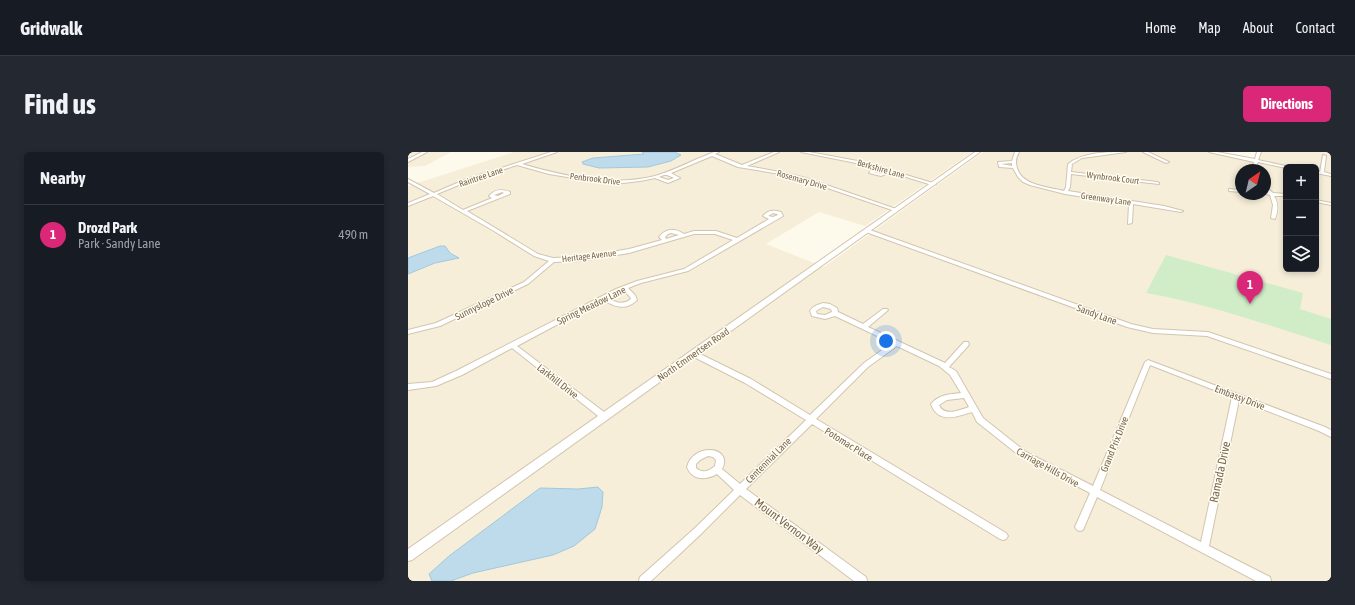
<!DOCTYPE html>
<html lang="en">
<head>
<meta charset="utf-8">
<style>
	:root { --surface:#171b24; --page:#242831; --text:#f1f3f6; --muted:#9ea1a6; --line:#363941; --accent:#db2777 }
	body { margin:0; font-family:"Asap Condensed",sans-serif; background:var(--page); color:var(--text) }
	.controls { position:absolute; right:12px; top:12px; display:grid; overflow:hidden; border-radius:6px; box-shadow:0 2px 6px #0003 }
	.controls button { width:36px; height:36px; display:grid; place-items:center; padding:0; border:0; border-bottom:1px solid var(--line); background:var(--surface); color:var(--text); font:20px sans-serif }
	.compass { position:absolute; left:827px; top:12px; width:36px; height:36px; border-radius:50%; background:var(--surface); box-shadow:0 2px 6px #0003; rotate:35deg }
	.you { position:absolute; left:478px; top:189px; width:14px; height:14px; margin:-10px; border:3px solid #fff; border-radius:50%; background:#1a73e8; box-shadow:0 0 0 6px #1a73e833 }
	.badge { display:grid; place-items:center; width:26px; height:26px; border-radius:50%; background:var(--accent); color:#fff; font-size:13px; font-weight:700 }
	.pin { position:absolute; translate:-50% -33px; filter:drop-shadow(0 1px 2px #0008) }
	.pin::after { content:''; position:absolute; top:21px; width:14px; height:12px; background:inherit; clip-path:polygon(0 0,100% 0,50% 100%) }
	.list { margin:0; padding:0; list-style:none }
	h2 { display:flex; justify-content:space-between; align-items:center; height:52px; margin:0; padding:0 16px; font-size:17px }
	h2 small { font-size:13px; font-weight:400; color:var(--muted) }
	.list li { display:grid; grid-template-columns:26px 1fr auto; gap:12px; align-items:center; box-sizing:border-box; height:60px; padding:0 16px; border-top:1px solid var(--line) }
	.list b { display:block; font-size:15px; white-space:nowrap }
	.list p { margin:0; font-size:13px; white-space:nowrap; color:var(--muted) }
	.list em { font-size:13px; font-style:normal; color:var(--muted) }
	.icon { flex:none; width:22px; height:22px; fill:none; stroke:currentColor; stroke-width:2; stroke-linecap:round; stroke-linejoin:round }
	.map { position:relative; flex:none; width:923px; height:429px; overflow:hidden; border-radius:6px }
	header { display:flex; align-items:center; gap:24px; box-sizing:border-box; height:56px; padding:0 20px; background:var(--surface); border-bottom:1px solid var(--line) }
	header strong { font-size:19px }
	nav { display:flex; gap:22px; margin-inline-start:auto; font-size:14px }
	.intro { display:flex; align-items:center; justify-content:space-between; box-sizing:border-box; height:96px; padding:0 24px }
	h1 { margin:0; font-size:28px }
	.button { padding:10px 18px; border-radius:6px; background:var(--accent); color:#fff; font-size:14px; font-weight:700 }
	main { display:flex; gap:24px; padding:0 24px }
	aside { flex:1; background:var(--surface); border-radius:6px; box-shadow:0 2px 6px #0003 }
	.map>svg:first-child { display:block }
	.residential { fill:#f6eed9; fill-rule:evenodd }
	.green { fill:#d0edc7 }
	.water { fill:#bddbea; stroke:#a3c8dc }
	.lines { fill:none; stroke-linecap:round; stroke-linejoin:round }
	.minor-casing { stroke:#d2c5af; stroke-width:2 }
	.tertiary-casing { stroke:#d2c5af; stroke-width:2 }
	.minor { fill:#fff; fill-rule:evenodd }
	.tertiary { fill:#fff; fill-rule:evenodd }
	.labels { text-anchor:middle; stroke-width:3; stroke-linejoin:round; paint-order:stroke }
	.far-street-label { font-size:9px; fill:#7c664b; stroke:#fffdf3 }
	.street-label { font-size:10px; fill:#7c664b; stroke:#fffdf3 }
	.near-street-label { font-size:12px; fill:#7c664b; stroke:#fffdf3 }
</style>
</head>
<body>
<header>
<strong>Gridwalk</strong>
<nav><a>Home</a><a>Map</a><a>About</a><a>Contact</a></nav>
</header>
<div class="intro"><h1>Find us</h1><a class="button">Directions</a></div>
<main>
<aside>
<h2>Nearby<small></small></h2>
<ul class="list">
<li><span class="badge">1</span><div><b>Drozd Park</b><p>Park · Sandy Lane</p></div><em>490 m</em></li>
</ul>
</aside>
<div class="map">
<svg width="923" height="429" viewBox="0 0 923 429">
	<rect width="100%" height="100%" fill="#fefaeb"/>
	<g class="residential">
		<polygon points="0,0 43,0 17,14 0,15"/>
		<path d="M106,0h458l-107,74 -46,-14 -53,32 58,23 159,-115h233l41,8 3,-8h71v429h-923v-395zM878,15h30v102h-30zM833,18h24v24h-24z"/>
	</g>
	<path class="green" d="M758,103l137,38 -3,16 31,10v26c-61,-19 -121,-41 -185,-52z"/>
	<g class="water">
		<polygon points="234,0 267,0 273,3 263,9 240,15 191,16 175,12 174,10 185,6 236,2"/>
		<polygon points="32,94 37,94 42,101 51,106 27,111 0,122 0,106"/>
		<polygon points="190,335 195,340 194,355 187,377 166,394 145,403 65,421 43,429 24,429 21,422 41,404 132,336 170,337"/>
	</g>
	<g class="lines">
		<defs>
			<g id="minor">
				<polygon points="14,0 19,0 0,10 0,7"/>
				<path d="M143,0h6l-35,12c41,12 90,23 133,12 14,-4 29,-11 42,-17 6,-2 12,-5 17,-7h5l-4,2 27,11 32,-13h5l-32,14 33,6 26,6 93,32 -4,1 -91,-31 -24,-6 -42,-7 -26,-11 -41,17 9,5 -12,5 -13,-5 -15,3 -17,2 -37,-3 -37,-6 -32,-9 -51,17 -29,12 26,16 29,-12 -3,-2c6,-7 13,-7 21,-4v2l-43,17 71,43 15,4 28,-1 48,-8 33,-9 -3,-3c7,-9 16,-9 25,-3l10,-3h22l21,7 32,-19 -6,-3c5,-6 10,-6 18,-4l2,4 -95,55 -47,12 -13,5 7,7 2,5c-11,11 -22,7 -34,0l-86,46 91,69 1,2 -1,2h-6l-90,-71 -50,27 -26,11 -28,4v-6l24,-2 24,-11 160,-82 21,-8 47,-12 49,-29 -18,-6h-21l-65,19 -48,8 -27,1 -26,22 -88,42 -32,8v-4l28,-7 88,-41 25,-21 -15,-5 -40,-25 -61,-35 -25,10v-3l22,-9 -22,-12v-3l26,14 30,-13zM256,23h3l7,3 -6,2 -9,-3zM94,40l2,1 -6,3 -4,-1zM365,61l4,1 1,1 -5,2 -5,-1zM263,81l8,2 -13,4 -1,-2 3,-3zM216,138l6,7 1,2c-9,7 -15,3 -24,-1z"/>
				<path d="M393,0h8l54,10 73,22 -4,1 -42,-13 -9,4 -12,-3 4,-5 -12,-4zM469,17l9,2 -5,3 -7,-2z"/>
				<path d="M607,0h4c-3,5 -4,10 -2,16 5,18 32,19 47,23l2,-4 2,-23c15,-12 39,-12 58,-12l-44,6 -10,6 -1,8 86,10 2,1v1l-88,-10 -1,13 -2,4 96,15 19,5 -2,1 -48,-8 -1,19 -4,1 1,-20 -64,-10 -35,-9 -7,-3 -5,-5 -5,-9 -14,-1 -1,-5 14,-1zM604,11v3l-11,-2z"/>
				<polygon points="735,0 740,0 761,10 758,11"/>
				<polygon points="801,0 809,0 847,7 849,0 853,0 850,8 882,15 878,16 850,10 847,18 843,18 846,10"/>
				<polygon points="915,3 918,4 916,20 923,22 923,24 908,21 908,19 912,20"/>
				<path d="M857,34l8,7 13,1v2h-12c5,8 4,15 1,23l-4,-1 2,-13 -3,-10 -4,-1 2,-1 -3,-3z"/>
				<polygon points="821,37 833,38 833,40 821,39"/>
				<polygon points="908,48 923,51 923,53 908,50"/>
				<polygon points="458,78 462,78 723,172 745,177 800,180 923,222 923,227 799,184 745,181 719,175 458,80"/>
				<path d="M415,151l7,1 7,4 1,4 25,12 20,-15h4l1,1 -1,1 -19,16 77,36 19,-21h4l1,2 -1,2 -19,21 7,4 27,47 43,34 67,34 52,-124 3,-2 177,67 6,3v7l-12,-6 -80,-31 -30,146 61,31 1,4h-15l-159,-84 -14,33 -3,1 -3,-1 -2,-3 15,-34 -70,-37 -43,-34 -5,-10c-16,5 -34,12 -41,-8 7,-9 19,-10 30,-11l-11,-18 -11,-9 -42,-20 -29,21 -52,52 190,114 2,3 -2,3 -3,1 -3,-1 -188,-115 -66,65 120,88 1,4h-13l-114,-86 -39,39 -50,47h-12l1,-4 55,-49 39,-38 -17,-16c-11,6 -25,7 -30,-7 6,-25 47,-21 35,2l18,15 66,-64 -61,-37 -53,-27 -1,-2 1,-2h4l55,27 59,36 54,-52 28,-20 -57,-27 -10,3 -13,-3 -2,-5c3,-5 7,-6 13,-8zM415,155l8,2 1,3 -7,3 -8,-1 -1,-3zM742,213l82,32 -31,145 -101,-52zM556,246l5,9c-9,3 -25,10 -30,-2l8,-5zM300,304l5,1 3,3 -1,6c-6,5 -12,8 -19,2v-4l4,-4z"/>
			</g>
			<polygon id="tertiary" points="567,0 572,0 4,408 0,409 0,397"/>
		</defs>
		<use href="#minor" class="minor-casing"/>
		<use href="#tertiary" class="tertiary-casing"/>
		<use href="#minor" class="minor"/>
		<use href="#tertiary" class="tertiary"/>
	</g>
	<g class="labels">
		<g class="far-street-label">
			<text transform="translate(473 17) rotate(16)" y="3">Berkshire Lane</text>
			<text transform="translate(73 25) rotate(-19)" y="3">Raintree Lane</text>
			<text transform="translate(705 26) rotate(7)" y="3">Wynbrook Court</text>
			<text transform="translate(187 27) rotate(7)" y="3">Penbrook Drive</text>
			<text transform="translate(394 28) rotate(16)" y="3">Rosemary Drive</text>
			<text transform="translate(698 47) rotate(8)" y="3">Greenway Lane</text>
			<text transform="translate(181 104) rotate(-7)" y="3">Heritage Avenue</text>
		</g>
		<g class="street-label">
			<text transform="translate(76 151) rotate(-26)" y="4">Sunnyslope Drive</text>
			<text transform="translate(183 153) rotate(-26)" y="4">Spring Meadow Lane</text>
			<text transform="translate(689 162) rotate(20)" y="4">Sandy Lane</text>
			<text transform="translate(285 202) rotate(-35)" y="4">North Emmertsen Road</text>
			<text transform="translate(150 229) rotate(38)" y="4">Larkhill Drive</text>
			<text transform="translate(832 245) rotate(21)" y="4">Embassy Drive</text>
			<text transform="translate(441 292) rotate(32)" y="4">Potomac Place</text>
			<text transform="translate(706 292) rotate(-68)" y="4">Grand Prix Drive</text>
			<text transform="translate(360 308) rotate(-45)" y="4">Centennial Lane</text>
			<text transform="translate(640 315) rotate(29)" y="4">Carriage Hills Drive</text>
		</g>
		<g class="near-street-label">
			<text transform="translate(812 320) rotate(-78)" y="4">Ramada Drive</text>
			<text transform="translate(381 374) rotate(37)" y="4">Mount Vernon Way</text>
		</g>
	</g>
</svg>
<div class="controls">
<button>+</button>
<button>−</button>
<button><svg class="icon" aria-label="layers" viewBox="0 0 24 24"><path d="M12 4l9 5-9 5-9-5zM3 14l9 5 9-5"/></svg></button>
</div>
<svg class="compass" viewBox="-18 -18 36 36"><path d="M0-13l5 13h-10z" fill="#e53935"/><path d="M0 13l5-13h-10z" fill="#9ea1a6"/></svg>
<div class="you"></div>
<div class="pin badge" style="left:842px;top:152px">1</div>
</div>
</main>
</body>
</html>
